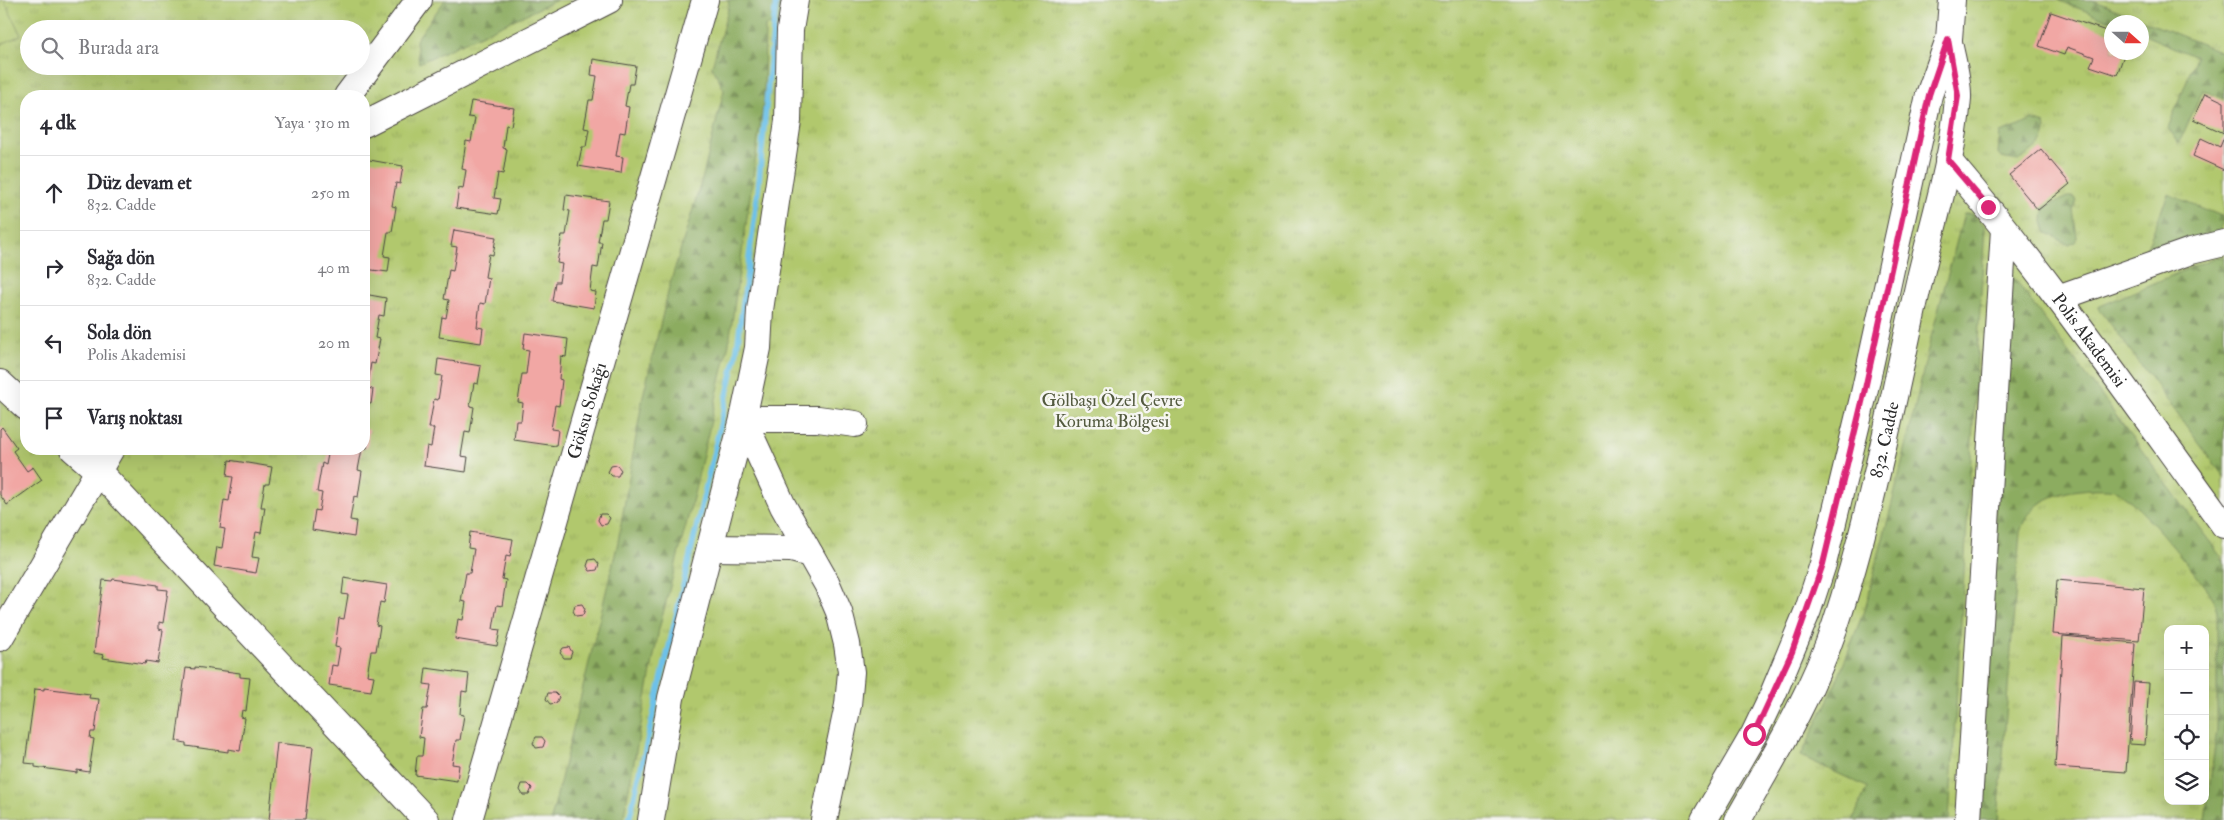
<!DOCTYPE html>
<html lang="tr">
<head>
<meta charset="utf-8">
<style>
	:root { --surface:#fff; --page:#f2f2f3; --text:#2b2b33; --muted:#7c7c81; --line:#e1e1e2 }
	body { margin:0; font-family:"IM FELL Double Pica",serif; background:var(--page); color:var(--text) }
	.controls { position:absolute; right:15px; bottom:15px; display:grid; overflow:hidden; border-radius:10px; box-shadow:0 5px 20px #0002 }
	.controls button { width:45px; height:45px; display:grid; place-items:center; padding:0; border:0; border-bottom:1px solid var(--line); background:var(--surface); color:var(--text); font:25px sans-serif }
	.compass { position:absolute; left:2104px; top:15px; width:45px; height:45px; border-radius:50%; background:var(--surface); box-shadow:0 5px 20px #0002; rotate:111deg }
	.stop { position:absolute; width:15px; height:15px; margin:-11px; border:4px solid #db2777; border-radius:50%; background:#fff }
	.stop.end { background:#db2777; border-color:#fff; box-shadow:0 1px 5px #0008 }
	.list { margin:0; padding:0; list-style:none }
	h2 { display:flex; justify-content:space-between; align-items:center; height:65px; margin:0; padding:0 20px; font-size:21px }
	h2 small { font-size:16px; font-weight:400; color:var(--muted) }
	.list li { display:grid; grid-template-columns:32px 1fr auto; gap:15px; align-items:center; box-sizing:border-box; height:75px; padding:0 20px; border-top:1px solid var(--line) }
	.list b { display:block; font-size:19px; white-space:nowrap }
	.list p { margin:0; font-size:16px; white-space:nowrap; color:var(--muted) }
	.list em { font-size:16px; font-style:normal; color:var(--muted) }
	.icon { flex:none; width:28px; height:28px; fill:none; stroke:currentColor; stroke-width:2; stroke-linecap:round; stroke-linejoin:round }
	.map { position:relative; flex:none; width:2224px; height:820px; overflow:hidden }
	.search { position:absolute; background:var(--surface); box-shadow:0 5px 20px #0002; left:20px; top:20px; width:350px; height:55px; display:flex; align-items:center; gap:12px; box-sizing:border-box; padding:0 18px; border-radius:28px; color:var(--muted); font-size:19px }
	.panel { position:absolute; background:var(--surface); box-shadow:0 5px 20px #0002; left:20px; top:90px; width:350px; height:365px; border-radius:20px }
	.map>svg:first-child { display:block }
	.grass { fill:url(#grass-tufts); stroke:#6e7a4c; fill-rule:evenodd }
	.forest { fill:url(#forest-firs); stroke:#5c6c46 }
	.pitch { fill:#b1c86d; stroke:#6e7a4c }
	.lines { fill:none; stroke-linecap:round; stroke-linejoin:round }
	.stream { stroke:#6dc1ea; stroke-width:5.5 }
	.building { fill:#f1a7a4 }
	.minor-casing { stroke:#494541; stroke-width:28 }
	.minor { stroke:#fff; stroke-width:26 }
	.route { stroke:#db2777; stroke-width:6 }
	.labels { text-anchor:middle; stroke-width:5; stroke-linejoin:round; paint-order:stroke }
	.street-label { font-size:18px; fill:#2b2b2b; stroke:#f6f6f2 }
	.park-label { font-size:18px; fill:#535a3f; stroke:#f6f6f2 }
</style>
</head>
<body>
<div class="map">
<svg width="2224" height="820" viewBox="0 0 2224 820">
	<defs>
		<pattern id="grass-tufts" width="24" height="20" patternUnits="userSpaceOnUse" patternTransform="scale(1.25)"><rect width="24" height="20" fill="#b1c86d"/><path d="M3 7l-1-3M5 7V3M7 7l1-3M15 17l-1-3M17 17v-4M19 17l1-3" fill="none" stroke="#98ac5f"/></pattern>
		<pattern id="forest-firs" width="22" height="20" patternUnits="userSpaceOnUse" patternTransform="scale(1.25)"><rect width="22" height="20" fill="#8cac60"/><path d="M5 1l3.5 6h-7zM16 11l3.5 6h-7z" fill="#738c4f"/></pattern>
	</defs>
	<rect width="100%" height="100%" fill="#f6f6f2"/>
	<filter id="ink" filterUnits="userSpaceOnUse"><feTurbulence type="fractalNoise" baseFrequency=".02" numOctaves="2"/><feDisplacementMap in="SourceGraphic" scale="10" xChannelSelector="R" yChannelSelector="G"/><feConvolveMatrix kernelMatrix="1 2 1 2 8 2 1 2 1" color-interpolation-filters="sRGB"/></filter>
	<filter id="wash" filterUnits="userSpaceOnUse"><feTurbulence type="fractalNoise" baseFrequency=".0096" numOctaves="4" result="noise"/><feDisplacementMap in="SourceGraphic" scale="20" xChannelSelector="R" yChannelSelector="G"/><feGaussianBlur stdDeviation="1.12" result="paint"/><feColorMatrix in="noise" values="0 0 0 0 0 0 0 0 0 0 0 0 0 0 0 0 0 1.4 0 .05"/><feComposite in="paint" operator="in"/></filter>
	<g filter="url(#wash)">
		<rect width="100%" height="100%" fill="#f4dabd"/>
		<path class="grass" d="M0,0h2224v820h-2224zM2112,22h30v30h-30zM29,29h332v37h-332zM26,96h338v353h-338zM2168,629h37v172h-37z"/>
		<g class="forest">
			<polygon points="445,0 557,0 419,63 416,40"/>
			<polygon points="728,0 781,0 786,12 779,25 765,26 764,99 729,343 693,498 659,629 623,820 551,820 618,542 643,396 670,284 703,176 724,90 712,66 729,6"/>
			<polygon points="2058,0 2092,0 2224,53 2224,99 2203,90 2179,143 2168,128 2196,57 2142,34 2142,22 2113,22"/>
			<path d="M2032,120l13,4c5,18 -14,29 -27,37l-17,-3 -3,-5 2,-20 20,-7z"/>
			<polygon points="2168,194 2224,217 2219,231 2148,253 2146,250"/>
			<polygon points="2067,197 2073,197 2077,200 2073,210 2077,237 2076,242 2069,245 2046,232 2043,221 2044,208"/>
			<polygon points="1964,214 1973,214 1985,226 1949,820 1853,820 1867,787 1801,756 1837,681 1866,605 1901,468 1930,341"/>
			<polygon points="2213,258 2224,258 2224,477 2098,307"/>
			<path d="M2010,273l214,288v259h-19l12,-90v-119l-4,-13 -7,-11c-16,-19 -73,-93 -92,-97 -12,-3 -43,0 -54,4 -21,7 -33,17 -40,38l-22,288h-22z"/>
		</g>
		<polygon class="pitch" points="0,0 4,0 21,35 0,45"/>
		<g class="lines">
			<polyline class="stream" points="629,820 736,356 758,191 776,0"/>
		</g>
		<g id="blocks">
			<g class="building">
				<polygon points="2051,12 2112,33 2112,52 2125,52 2117,75 2090,66 2094,57 2067,47 2064,55 2039,46"/>
				<polygon points="593,59 636,66 633,84 629,84 625,106 629,107 625,133 620,132 616,156 623,157 621,173 578,166 582,147 586,147 589,129 584,128 589,100 593,100 597,76 591,75"/>
				<polygon points="2205,93 2224,102 2224,133 2193,119"/>
				<polygon points="471,101 514,108 511,126 506,125 503,148 507,149 503,174 498,173 494,198 501,199 498,214 456,208 459,188 463,189 466,170 462,169 466,141 471,142 475,118 468,117"/>
				<polygon points="2224,137 2224,170 2193,156 2201,138 2220,147"/>
				<polygon points="2041,149 2070,184 2038,210 2009,175"/>
				<polygon points="364,159 403,166 400,184 396,183 392,206 396,207 392,232 388,232 384,256 390,257 388,272 364,269"/>
				<polygon points="566,195 609,201 606,219 602,219 598,242 602,242 598,268 593,267 590,291 596,292 594,308 552,301 555,282 559,282 562,264 557,263 562,235 566,235 570,211 564,210"/>
				<polygon points="454,230 496,237 493,255 489,254 485,277 489,278 485,304 480,303 477,327 483,328 481,343 439,337 442,317 446,318 449,300 444,299 449,270 453,271 457,247 451,246"/>
				<polygon points="364,294 386,298 384,316 379,315 375,338 380,339 375,364 371,363 367,388 373,389 371,404 364,403"/>
				<polygon points="525,333 568,339 566,357 561,356 559,379 562,380 559,406 555,405 551,429 558,430 556,446 514,440 516,421 521,421 523,403 518,402 522,374 526,374 529,350 523,349"/>
				<polygon points="438,359 481,366 478,384 474,383 470,406 474,407 470,433 465,432 461,456 468,457 466,472 424,466 427,446 431,447 434,428 429,428 434,399 438,400 442,376 436,375"/>
				<polygon points="2,427 17,448 13,451 27,471 33,467 42,480 7,505 0,495 0,429"/>
				<polygon points="364,429 369,430 367,448 364,448"/>
				<polygon points="329,449 362,449 358,470 362,471 358,497 354,496 350,520 356,521 354,537 312,530 315,510 319,511 322,493 317,492 322,463 326,465"/>
				<polygon points="229,460 272,467 269,484 265,484 261,507 265,507 261,533 256,532 252,557 259,558 256,573 214,566 217,547 222,548 225,529 220,528 224,500 229,501 233,477 227,476"/>
				<polygon points="617,465 621,470 618,476 612,476 608,472 611,466"/>
				<polygon points="600,514 606,514 610,518 607,524 601,525 598,520"/>
				<polygon points="470,532 513,539 510,557 506,556 502,579 506,580 502,606 497,605 493,629 500,630 497,646 455,639 458,619 463,620 466,602 461,601 466,573 470,573 474,549 468,548"/>
				<polygon points="595,559 599,564 597,570 590,571 587,566 589,560"/>
				<polygon points="344,578 387,585 384,603 380,602 376,625 380,626 376,651 371,651 367,675 374,676 371,691 329,685 332,665 337,666 340,648 335,647 339,618 344,619 348,595 342,594"/>
				<polygon points="113,579 158,585 158,589 168,590 163,623 159,622 159,629 163,630 158,663 146,661 145,664 103,658 104,655 94,653 103,580 112,581"/>
				<polygon points="2057,580 2144,588 2139,641 2053,634"/>
				<polygon points="582,604 585,609 583,615 576,616 573,611 575,605"/>
				<polygon points="2063,636 2135,643 2126,772 2055,767"/>
				<polygon points="569,647 572,652 570,658 564,658 560,653 563,648"/>
				<polygon points="195,667 240,673 240,677 250,678 246,711 242,710 241,717 245,718 240,751 228,749 228,752 186,746 186,743 176,741 186,668 195,669"/>
				<polygon points="426,668 469,674 467,692 462,691 460,714 464,715 460,740 456,740 452,764 459,765 457,781 415,775 417,756 422,756 424,738 419,737 423,709 427,709 431,685 424,684"/>
				<polygon points="2134,682 2149,683 2145,745 2130,744"/>
				<polygon points="44,688 90,694 89,698 99,699 95,732 91,732 90,738 94,739 89,772 77,770 77,773 35,767 35,764 25,763 35,689 44,690"/>
				<polygon points="548,693 555,693 559,697 556,703 550,704 546,699"/>
				<polygon points="536,737 542,737 545,741 543,747 536,748 533,743"/>
				<polygon points="277,743 313,747 305,820 269,820"/>
				<polygon points="522,784 528,784 532,788 529,795 523,795 520,790"/>
			</g>
		</g>
	</g>
	<g filter="url(#ink)">
		<use href="#blocks" fill-opacity="0" stroke="#494541" stroke-width="1"/>
		<g class="lines">
			<defs>
				<g id="minor">
					<polyline points="347,96 419,0"/>
					<polyline points="364,124 609,0"/>
					<path id="s1" d="M1948,160c99,116 186,242 276,365"/>
					<polyline points="2058,298 2191,251 2224,243"/>
					<polyline points="0,383 26,407"/>
					<polyline points="73,449 98,471 426,820"/>
					<polyline points="710,548 791,549 810,554"/>
					<polyline points="0,638 111,449"/>
					<path id="s2" d="M469,820l236,-820"/>
					<polyline points="651,820 671,698 743,419 758,348 760,310 788,121 790,30 795,0"/>
					<polyline points="824,820 848,705 851,672 847,644 839,612 827,584 783,506 743,419 818,419 855,424"/>
					<polyline points="1704,820 1754,734 1773,694 1808,610 1823,564 1863,398 1929,95 1949,39 1952,0"/>
					<path id="s3" d="M1738,820c35,-62 74,-126 97,-194 36,-109 57,-223 82,-335 14,-63 36,-128 41,-193 1,-17 -6,-39 -9,-56"/>
					<polyline points="1968,820 2004,229"/>
				</g>
			</defs>
			<use href="#minor" class="minor-casing"/>
			<use href="#minor" class="minor"/>
		</g>
	</g>
	<g class="lines" filter="url(#ink)">
		<polyline class="route" points="1754,734 1792,652 1823,564 1863,398 1929,95 1948,39 1958,96 1948,160 1988,207"/>
	</g>
	<g class="labels">
		<g class="street-label">
			<text dy="6" stroke="none"><textPath href="#s1" startOffset="229">Polis Akademisi</textPath></text>
			<text dy="6" stroke="none"><textPath href="#s2" startOffset="426">Göksu Sokağı</textPath></text>
			<text dy="6" stroke="none"><textPath href="#s3" startOffset="410">832. Cadde</textPath></text>
		</g>
		<g class="park-label">
			<text x="1112" y="406">Gölbaşı Özel Çevre<tspan x="1112" dy="21">Koruma Bölgesi</tspan></text>
		</g>
	</g>
</svg>
<div class="controls">
<button>+</button>
<button>−</button>
<button><svg class="icon" aria-label="locate" viewBox="0 0 24 24"><circle cx="12" cy="12" r="6"/><path d="M12 2v4M12 18v4M2 12h4M18 12h4"/></svg></button>
<button><svg class="icon" aria-label="layers" viewBox="0 0 24 24"><path d="M12 4l9 5-9 5-9-5zM3 14l9 5 9-5"/></svg></button>
</div>
<svg class="compass" viewBox="-18 -18 36 36"><path d="M0-13l5 13h-10z" fill="#e53935"/><path d="M0 13l5-13h-10z" fill="#7c7c81"/></svg>
<div class="stop" style="left:1754px;top:734px"></div>
<div class="stop end" style="left:1988px;top:207px"></div>
<div class="search"><svg class="icon" aria-label="search" viewBox="0 0 24 24"><circle cx="10" cy="10" r="6"/><path d="M15 15l6 6"/></svg>Burada ara</div>
<section class="panel">
<h2>4 dk<small>Yaya · 310 m</small></h2>
<ul class="list">
<li><svg class="icon" aria-label="ahead" viewBox="0 0 24 24"><path d="M12 20V5M6 11l6-6 6 6"/></svg><div><b>Düz devam et</b><p>832. Cadde</p></div><em>250 m</em></li>
<li><svg class="icon" aria-label="right" viewBox="0 0 24 24"><path d="M7 20v-9h11M14 6l5 5-5 5"/></svg><div><b>Sağa dön</b><p>832. Cadde</p></div><em>40 m</em></li>
<li><svg class="icon" aria-label="left" viewBox="0 0 24 24"><path d="M17 20v-9H6M10 6l-5 5 5 5"/></svg><div><b>Sola dön</b><p>Polis Akademisi</p></div><em>20 m</em></li>
<li><svg class="icon" aria-label="arrive" viewBox="0 0 24 24"><path d="M6 21V4h12l-3 4 3 4H6"/></svg><div><b>Varış noktası</b></div></li>
</ul>
</section>
</div>
</body>
</html>
